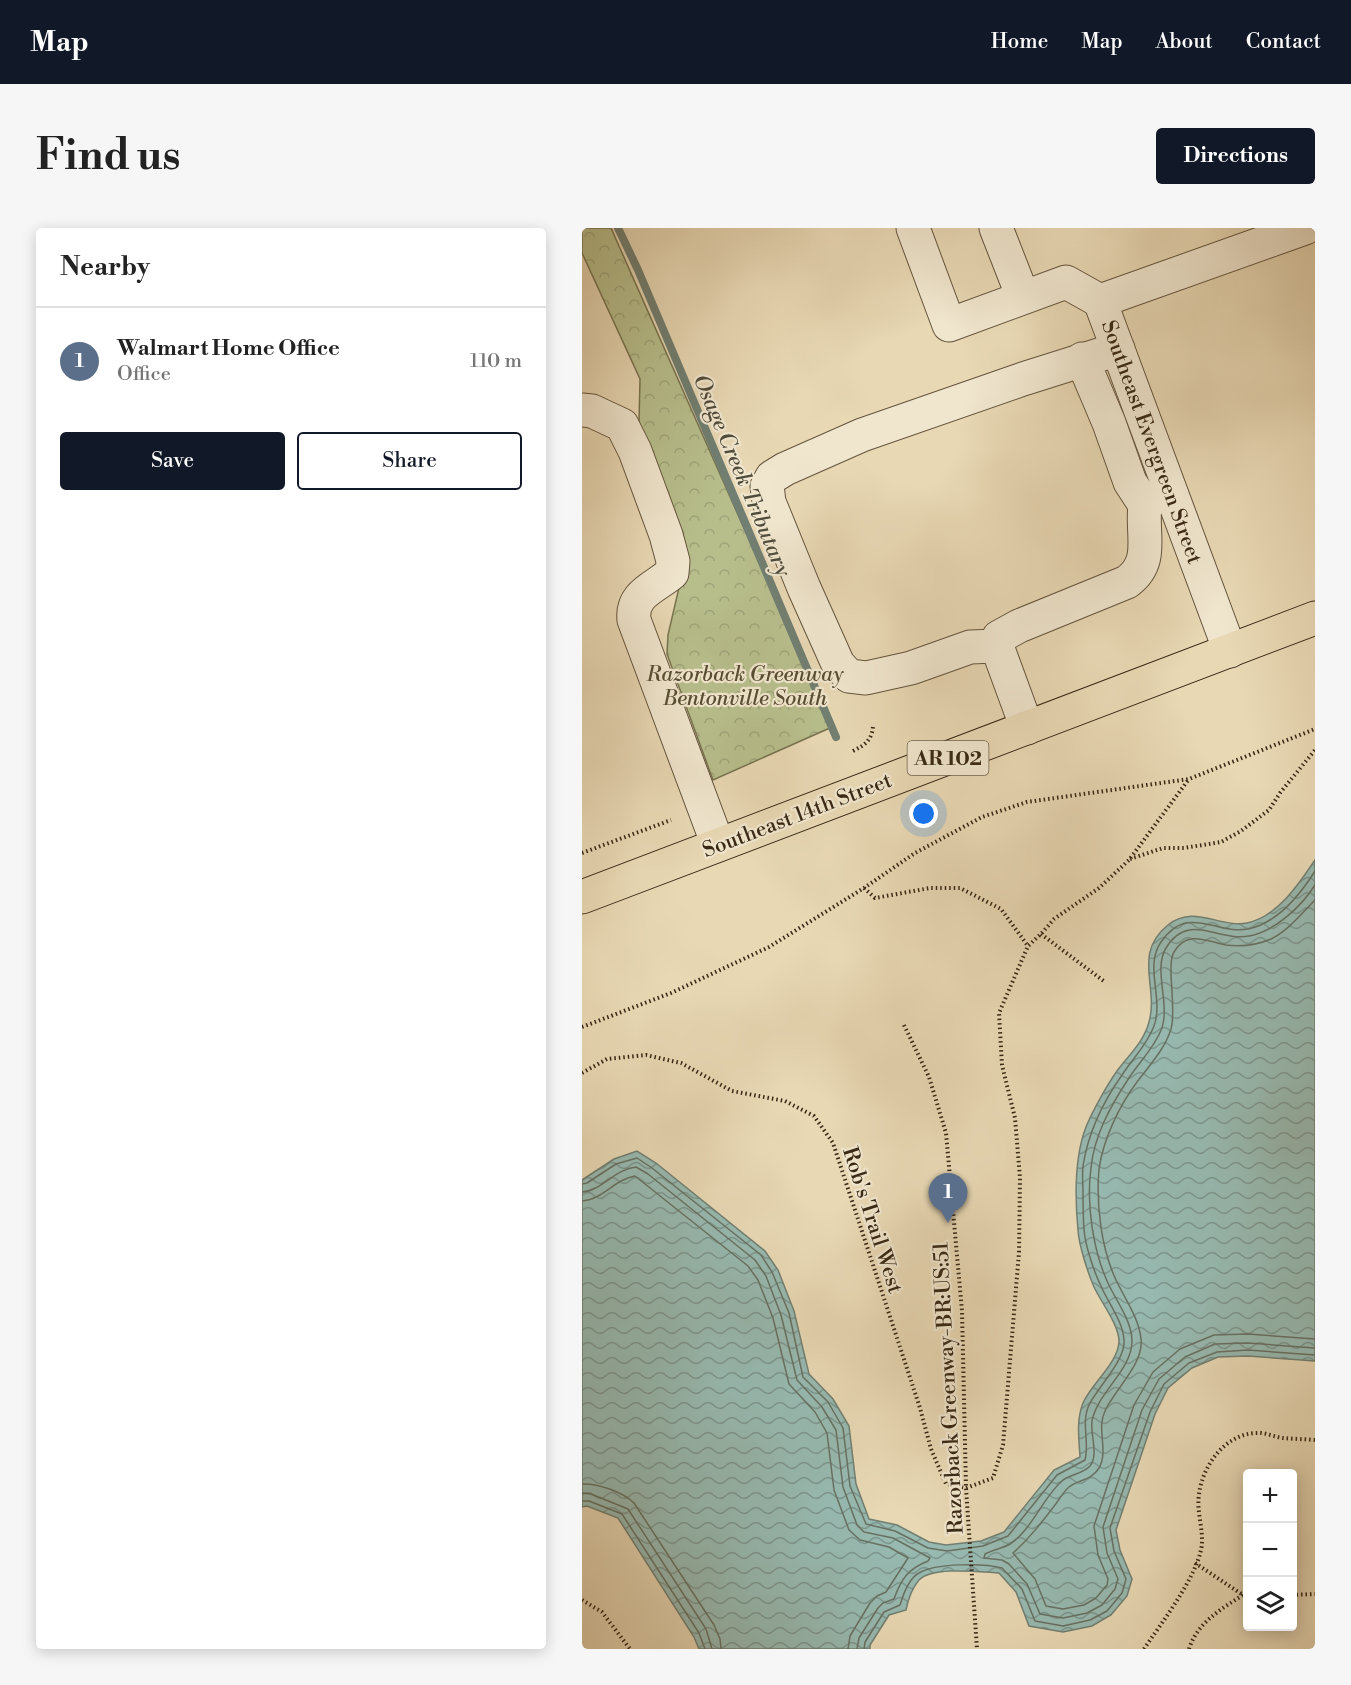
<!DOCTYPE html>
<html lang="en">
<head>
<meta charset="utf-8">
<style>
	:root { --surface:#fff; --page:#f6f6f6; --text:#222; --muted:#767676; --line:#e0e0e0; --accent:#111827 }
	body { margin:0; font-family:"Libre Bodoni",serif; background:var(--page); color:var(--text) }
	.controls { position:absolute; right:18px; bottom:18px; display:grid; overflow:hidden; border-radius:6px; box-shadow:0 3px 15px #0003 }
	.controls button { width:54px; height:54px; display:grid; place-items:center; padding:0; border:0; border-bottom:2px solid var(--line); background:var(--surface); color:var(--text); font:30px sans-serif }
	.you { position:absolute; left:342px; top:586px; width:21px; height:21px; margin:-15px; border:4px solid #fff; border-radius:50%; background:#1a73e8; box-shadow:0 0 0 9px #1a73e833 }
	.badge { display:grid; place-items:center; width:39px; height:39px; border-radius:50%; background:var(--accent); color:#fff; font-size:20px; font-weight:700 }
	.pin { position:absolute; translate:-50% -50px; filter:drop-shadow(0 2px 3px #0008) }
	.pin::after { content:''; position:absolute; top:32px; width:21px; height:18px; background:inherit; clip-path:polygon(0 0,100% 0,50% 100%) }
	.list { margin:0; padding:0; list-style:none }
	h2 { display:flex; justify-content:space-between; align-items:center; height:78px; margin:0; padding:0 24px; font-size:26px }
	h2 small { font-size:20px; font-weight:400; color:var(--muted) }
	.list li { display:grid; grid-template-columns:39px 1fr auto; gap:18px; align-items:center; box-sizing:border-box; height:108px; padding:0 24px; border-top:2px solid var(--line) }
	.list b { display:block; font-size:22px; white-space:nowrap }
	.list p { margin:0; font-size:20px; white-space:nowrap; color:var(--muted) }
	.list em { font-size:20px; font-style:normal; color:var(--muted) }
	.actions { display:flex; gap:12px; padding:18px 24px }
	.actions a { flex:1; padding:14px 0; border:2px solid var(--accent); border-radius:6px; text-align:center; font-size:21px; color:var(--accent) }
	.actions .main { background:var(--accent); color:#fff }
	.icon { flex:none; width:33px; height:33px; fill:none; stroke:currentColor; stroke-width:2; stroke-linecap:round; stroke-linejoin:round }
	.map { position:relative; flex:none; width:733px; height:1421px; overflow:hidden; border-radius:6px }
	header { display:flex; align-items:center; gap:36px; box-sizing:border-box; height:84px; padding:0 30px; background:var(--accent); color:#fff }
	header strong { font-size:28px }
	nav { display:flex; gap:33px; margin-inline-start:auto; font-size:21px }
	.intro { display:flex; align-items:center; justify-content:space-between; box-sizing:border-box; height:144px; padding:0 36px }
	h1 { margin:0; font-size:42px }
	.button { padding:15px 27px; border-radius:6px; background:var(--accent); color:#fff; font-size:21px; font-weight:700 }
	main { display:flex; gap:36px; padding:0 36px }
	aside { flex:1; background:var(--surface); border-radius:6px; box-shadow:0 3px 15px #0003 }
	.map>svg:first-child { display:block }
	.forest { fill:url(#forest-crowns); stroke:#787350; stroke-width:1.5 }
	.water { fill:url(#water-waves); stroke:#717f72; stroke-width:1.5 }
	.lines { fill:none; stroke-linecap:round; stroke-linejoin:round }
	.shore { stroke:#687062; stroke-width:1.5 }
	.stream { stroke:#717f72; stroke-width:8 }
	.minor-casing { stroke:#64543d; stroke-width:35 }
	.major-casing { stroke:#382815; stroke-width:35 }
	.path { stroke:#382815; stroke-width:4; stroke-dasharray:1.5 3; stroke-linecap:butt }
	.minor { stroke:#f0e6ce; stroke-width:33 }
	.major { stroke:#e8d8b4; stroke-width:33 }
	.labels { text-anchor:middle; stroke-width:4.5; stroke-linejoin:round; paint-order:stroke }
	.shield { fill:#f0e6ce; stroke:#6f614c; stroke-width:1.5 }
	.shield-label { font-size:20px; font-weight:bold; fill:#382815 }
	.street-label { font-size:21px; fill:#382815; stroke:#f0e6ce }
	.park-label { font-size:21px; font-style:italic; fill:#584e33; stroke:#f0e6ce }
	.water-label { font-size:22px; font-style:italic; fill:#504c3c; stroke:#f0e6ce }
</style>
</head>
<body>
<header>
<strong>Map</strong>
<nav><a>Home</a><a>Map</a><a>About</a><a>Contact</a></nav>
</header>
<div class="intro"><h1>Find us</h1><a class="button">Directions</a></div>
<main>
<aside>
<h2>Nearby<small></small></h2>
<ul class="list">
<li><span class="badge" style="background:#5c6f8a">1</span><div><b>Walmart Home Office</b><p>Office</p></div><em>110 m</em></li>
</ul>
<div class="actions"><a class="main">Save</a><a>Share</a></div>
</aside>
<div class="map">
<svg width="733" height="1421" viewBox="0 0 733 1421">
	<defs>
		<pattern id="forest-crowns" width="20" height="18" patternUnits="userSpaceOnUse" patternTransform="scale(1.5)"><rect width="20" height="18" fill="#b7be8c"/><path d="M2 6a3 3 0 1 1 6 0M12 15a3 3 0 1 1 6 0" fill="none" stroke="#9ea378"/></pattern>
		<pattern id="water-waves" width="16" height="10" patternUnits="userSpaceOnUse" patternTransform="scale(1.5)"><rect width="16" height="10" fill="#97b9b0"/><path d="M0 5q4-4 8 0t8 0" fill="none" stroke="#7c968e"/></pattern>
	</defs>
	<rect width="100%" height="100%" fill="#e8d8b4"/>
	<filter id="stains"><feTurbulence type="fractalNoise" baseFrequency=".00333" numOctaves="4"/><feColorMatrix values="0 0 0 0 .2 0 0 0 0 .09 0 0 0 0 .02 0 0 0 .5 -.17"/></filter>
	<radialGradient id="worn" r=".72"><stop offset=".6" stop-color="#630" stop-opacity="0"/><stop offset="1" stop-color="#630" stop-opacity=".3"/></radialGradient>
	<polygon class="forest" points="0,0 29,0 250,499 131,552 85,426 86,407 105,325 57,195 58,151 0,25"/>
	<path class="water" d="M733,632v501l-67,-5 -30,1 -26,11 -24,20 -13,26 -39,116 4,20 12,29 -5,17 -16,19 -19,11 -29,6 -34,-6 -13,-34 -17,-19c-19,-1 -66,-7 -80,7 -7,8 -11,20 -13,30l-17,5 -19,30v4h-171l-5,-12 -76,-119 -31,-12 -5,1v-327l32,-21 23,-8 19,12 109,88 13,19 16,41 15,63 24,25 16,27 7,58 13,35 28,6 32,17 17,3 35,-4 23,-9 50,-62 26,-13c-1,-19 -4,-36 3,-54 8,-19 36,-41 36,-62 0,-16 -18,-39 -25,-54 -6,-14 -15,-41 -16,-57 -3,-32 -4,-72 8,-103 6,-15 21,-42 31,-56 11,-15 27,-29 32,-49 10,-35 -17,-68 19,-97 26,-21 51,3 79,-2 30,-6 52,-39 68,-63z"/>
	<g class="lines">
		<g class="shore">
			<path d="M733,657c-14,22 -40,46 -66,51 -31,6 -61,-25 -83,12 -13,21 4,55 -4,80 -8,21 -24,35 -35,53 -17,26 -33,55 -36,87 -5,35 2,83 17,115 8,18 24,38 24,58 0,29 -35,52 -40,80 -2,13 7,34 -2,45 -7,8 -20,8 -28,15 -18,15 -31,50 -52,63 -7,4 -17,6 -25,10l-1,4 18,2 7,4 18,20 13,30 23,4 24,-5 15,-8 13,-16 3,-10 -11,-26 -4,-26 39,-117 17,-31 26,-22 30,-13 33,-1 67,5"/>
			<path d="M733,672c-13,13 -27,31 -44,39 -14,6 -30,8 -45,6 -20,-4 -39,-15 -52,7 -8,13 3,57 -3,77 -6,20 -22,37 -34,53 -18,24 -34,58 -38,87 -3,35 2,79 17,111 9,19 23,38 25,59 3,25 -26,50 -36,72 -9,18 4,40 -6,57 -7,12 -21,12 -30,19 -6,5 -10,13 -14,18 -13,17 -26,34 -42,48l22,26 11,27 17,3 21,-4 12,-7 11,-13 1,-6 -10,-24 -4,-29 40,-121 19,-33 27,-23 34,-14 34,-1 67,5"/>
			<path d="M0,956l5,-1 29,-19 21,-6 15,10 109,87 11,17 17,41 14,64 25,25 15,26 7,58 16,38 29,7 33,17 19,3 36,-5 25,-10 49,-61 28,-15c5,-19 -5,-38 5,-57 9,-17 36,-44 34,-63 -1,-19 -16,-37 -23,-54 -7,-14 -16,-41 -17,-57 -1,-12 -1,-24 -1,-36 0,-9 -1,-18 0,-27 5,-33 20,-64 39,-91 11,-17 25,-30 32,-49 10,-27 -10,-60 7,-84 27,-39 54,-7 87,-13 29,-6 52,-34 67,-58"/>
			<path d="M0,964c19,-1 33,-23 54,-25l12,7 107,86 11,16 15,39 16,65 25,27 14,23 7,57 14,38 7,7 29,6 37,20 -2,3c-20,8 -27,18 -34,38l-11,4 -5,5 -19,30 -2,11"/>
			<path d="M0,973c20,-1 33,-22 53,-25l113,90 10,14 15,38 16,66 26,28 12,21 7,57 15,40 11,10 29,7 19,11 -22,34 -9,4 -7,7 -20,33 -2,13"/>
			<path d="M0,1256c15,-1 41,8 52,19l80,122 6,14 1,10"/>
			<polyline points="0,1265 9,1266 46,1281 124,1401 130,1421"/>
			<polyline points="0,1273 7,1273 40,1286 117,1405 123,1421"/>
			<path d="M282,1421l1,-7 19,-30 16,-7c3,-10 9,-27 19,-32 16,-10 65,-10 83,-5l20,21 13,32 28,5 27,-6 17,-9 15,-18 4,-14 -12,-28 -4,-23 40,-116 14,-28 25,-21 28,-11 31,-2 67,5"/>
		</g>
		<polyline class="stream" points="36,0 56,42 254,509"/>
		<defs>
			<g id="minor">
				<polyline points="331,0 367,97 484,54 518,73"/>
				<polyline points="414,0 441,69"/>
				<polyline points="500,131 527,195 548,254 563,277"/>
				<path d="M0,182l10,1 30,14 13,26 31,84 7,26 -1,12c-18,15 -41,21 -38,47l84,225"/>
				<polyline points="415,418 388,419 329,440 284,450 267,448 256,436 222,360 187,274 185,258 190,249 203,241 280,207 441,151 536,121"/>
				<polyline points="648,423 518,73 723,0"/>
				<path d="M445,500l-30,-82 2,-9 20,-11 108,-44c28,-20 14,-48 18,-77l24,-17"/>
			</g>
			<polyline id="major" points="0,669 733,390"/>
		</defs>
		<use href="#minor" class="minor-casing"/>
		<use href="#major" class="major-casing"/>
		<g class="path">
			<path d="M271,523c12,-6 19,-11 20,-25"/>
			<polyline points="0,625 89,592"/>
			<polyline points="548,631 581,620 602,620 639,614 659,603 687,582 698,565 733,522"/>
			<polyline points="282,660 293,670 348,660 378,660 419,681 446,718"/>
			<polyline points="459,706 523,754"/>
			<polyline points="322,797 347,849 364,905 380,1083 384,1260 395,1421"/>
			<polyline points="0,799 89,765 187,719 282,660 333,625 400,589 445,574 607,551 733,501"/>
			<polyline points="0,845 25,831 64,827 99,835 150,863 203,873 232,888 251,915 338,1180 349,1221 364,1256 384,1260 411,1250 421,1217 437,1024 438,950 433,890 420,837 417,785 446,718 459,706 472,691 517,660 547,632 607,551"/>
			<polyline points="613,1335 661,1367"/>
			<polyline points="710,1367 733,1366"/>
			<polyline points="0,1372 20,1384 48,1421"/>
			<path d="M562,1421c18,-27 50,-68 57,-99 4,-18 -5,-37 -2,-55 3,-29 26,-61 57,-62 9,-1 18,4 27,5 10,1 21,1 32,2"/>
			<path d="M607,1421c8,-26 32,-40 54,-54h5"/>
		</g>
		<use href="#minor" class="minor"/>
		<use href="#major" class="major"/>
	</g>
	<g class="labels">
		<rect class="shield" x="325.5" y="513" width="81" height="34" rx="4.5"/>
		<g class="shield-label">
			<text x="366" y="537">AR 102</text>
		</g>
		<g class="street-label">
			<text transform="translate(570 214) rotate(70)" y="7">Southeast Evergreen Street</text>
			<text transform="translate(215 587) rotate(-21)" y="7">Southeast 14th Street</text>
			<text transform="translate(291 992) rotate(72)" y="7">Rob's Trail West</text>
			<text transform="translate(366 1160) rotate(-93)" y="7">Razorback Greenway-BR:US:51</text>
		</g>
		<g class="park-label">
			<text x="163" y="453">Razorback Greenway<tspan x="163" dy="24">Bentonville South</tspan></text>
		</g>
		<g class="water-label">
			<text transform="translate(161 247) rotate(67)" y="8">Osage Creek Tributary</text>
		</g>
	</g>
	<rect width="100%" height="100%" filter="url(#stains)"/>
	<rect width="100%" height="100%" fill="url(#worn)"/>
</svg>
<div class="controls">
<button>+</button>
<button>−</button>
<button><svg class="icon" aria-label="layers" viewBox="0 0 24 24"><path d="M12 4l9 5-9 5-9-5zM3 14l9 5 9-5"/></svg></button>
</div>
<div class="you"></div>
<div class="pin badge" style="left:366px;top:995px;background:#5c6f8a">1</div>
</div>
</main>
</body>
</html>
